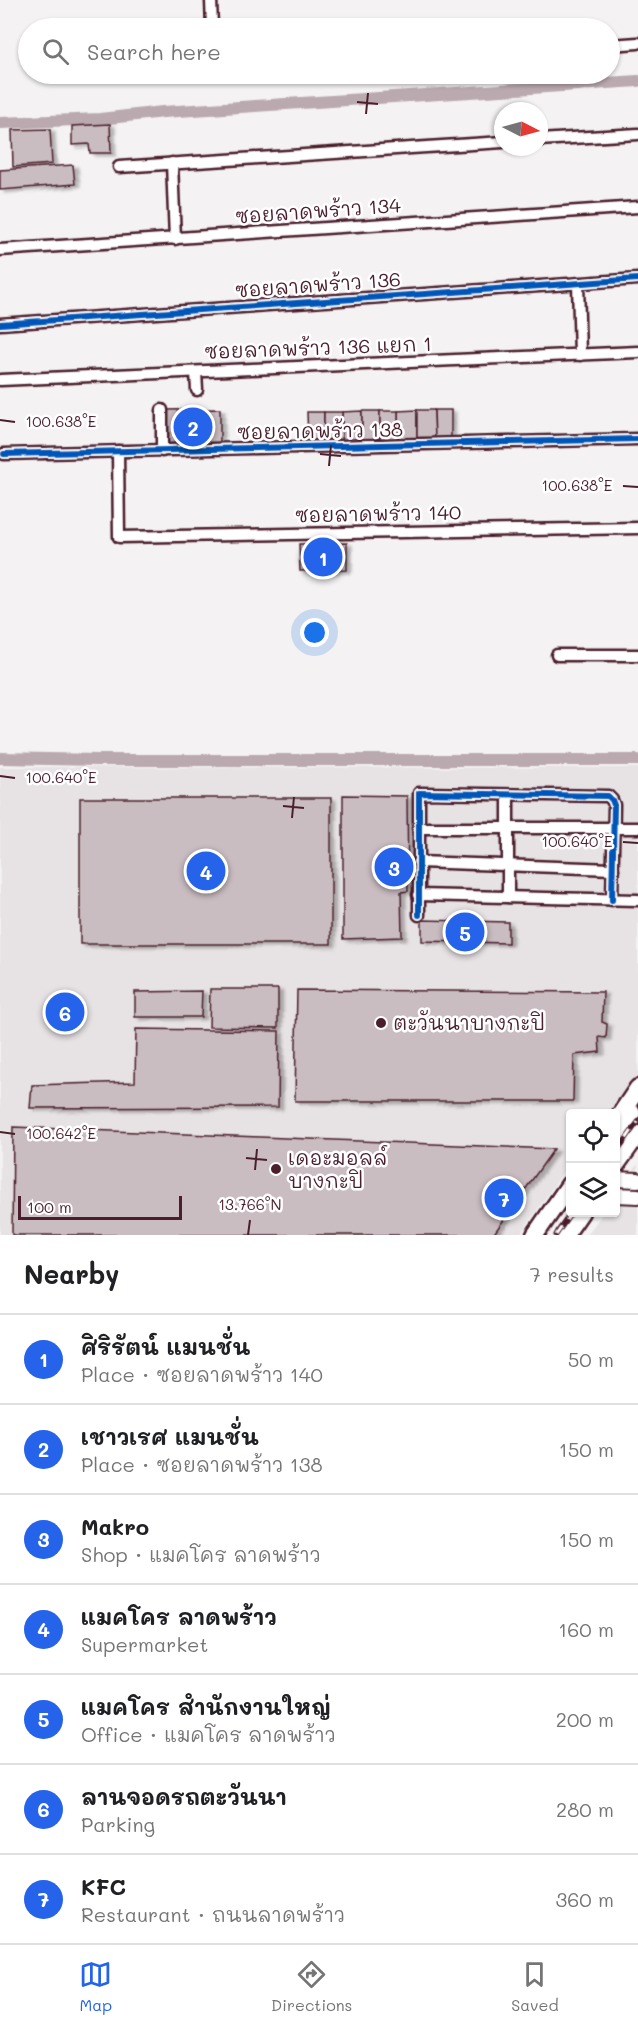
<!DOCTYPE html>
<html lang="en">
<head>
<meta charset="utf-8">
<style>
	:root { --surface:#fff; --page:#f2f2f2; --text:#202124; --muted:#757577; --line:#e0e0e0; --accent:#2563eb }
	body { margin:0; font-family:Mali,"Playpen Sans Thai",sans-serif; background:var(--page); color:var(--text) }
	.controls { position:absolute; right:18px; bottom:18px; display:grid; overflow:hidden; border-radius:6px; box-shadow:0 2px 4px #0004 }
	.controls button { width:54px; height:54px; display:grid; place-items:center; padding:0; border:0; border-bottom:2px solid var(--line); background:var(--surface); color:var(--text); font:30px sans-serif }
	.compass { position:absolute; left:494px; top:102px; width:54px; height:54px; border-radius:50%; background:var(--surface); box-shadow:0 2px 4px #0004; rotate:96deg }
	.scale { position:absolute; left:18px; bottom:15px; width:164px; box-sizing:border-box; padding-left:6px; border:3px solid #4a1f2b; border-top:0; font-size:16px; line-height:21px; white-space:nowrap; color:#4a1f2b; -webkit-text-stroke:4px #fff; paint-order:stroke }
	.you { position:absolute; left:315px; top:633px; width:21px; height:21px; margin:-15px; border:4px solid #fff; border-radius:50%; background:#1a73e8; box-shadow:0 0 0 9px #1a73e833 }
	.badge { display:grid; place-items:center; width:39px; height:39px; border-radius:50%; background:var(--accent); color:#fff; font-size:20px; font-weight:700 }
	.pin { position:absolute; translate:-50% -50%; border:3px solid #fff; box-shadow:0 2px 6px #0006 }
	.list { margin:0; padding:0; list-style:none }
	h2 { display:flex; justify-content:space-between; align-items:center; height:78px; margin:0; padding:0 24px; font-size:26px }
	h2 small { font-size:20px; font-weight:400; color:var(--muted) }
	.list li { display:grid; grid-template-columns:39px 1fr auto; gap:18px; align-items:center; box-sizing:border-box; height:90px; padding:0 24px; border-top:2px solid var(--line) }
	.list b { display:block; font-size:22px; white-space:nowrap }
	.list p { margin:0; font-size:20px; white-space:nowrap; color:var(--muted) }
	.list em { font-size:20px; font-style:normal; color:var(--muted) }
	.icon { flex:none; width:33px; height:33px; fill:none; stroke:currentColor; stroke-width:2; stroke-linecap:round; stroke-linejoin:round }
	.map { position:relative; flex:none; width:638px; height:1235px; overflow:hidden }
	.search { position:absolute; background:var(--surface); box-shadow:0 2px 4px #0004; left:18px; right:18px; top:18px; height:66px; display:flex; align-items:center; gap:15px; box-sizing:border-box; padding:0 21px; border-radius:33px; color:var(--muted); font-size:22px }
	.sheet { height:708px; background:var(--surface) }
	nav { display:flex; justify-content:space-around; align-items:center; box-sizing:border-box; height:84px; border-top:2px solid var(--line); background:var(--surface); font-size:16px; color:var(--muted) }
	nav a { display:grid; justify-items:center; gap:3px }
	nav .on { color:var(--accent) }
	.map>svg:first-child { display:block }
	.built { fill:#e7e2e3 }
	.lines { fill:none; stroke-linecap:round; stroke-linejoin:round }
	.canal { stroke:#baa9ae; stroke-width:12 }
	.building { fill:#cabdc1; stroke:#4a1f2b; stroke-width:1.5; filter:url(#shadow) }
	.minor-casing { stroke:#4a1f2b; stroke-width:15 }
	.tertiary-casing { stroke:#4a1f2b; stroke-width:18 }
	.primary-casing { stroke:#4a1f2b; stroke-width:21 }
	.minor { stroke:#fff; stroke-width:10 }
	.tertiary { stroke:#fff; stroke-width:14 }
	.primary { stroke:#fff; stroke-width:16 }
	.rail-casing { stroke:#4a1f2b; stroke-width:5 }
	.rail { stroke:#fff; stroke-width:3; stroke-dasharray:9; stroke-linecap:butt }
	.cycleway-casing { stroke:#fff; stroke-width:10 }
	.cycleway { stroke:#0057b8; stroke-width:6 }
	.ticks { fill:none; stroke:#4a1f2b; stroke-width:2 }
	.poi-dot { fill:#4a1f2b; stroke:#fff; stroke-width:2 }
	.labels { text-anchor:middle; stroke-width:5; stroke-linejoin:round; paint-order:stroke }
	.street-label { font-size:20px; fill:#4a1f2b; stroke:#fff }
	.poi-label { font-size:20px; fill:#4a1f2b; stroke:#fff; text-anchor:start }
	.ticks-label { font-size:15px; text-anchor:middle; fill:#4a1f2b; stroke:#fff; stroke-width:5; stroke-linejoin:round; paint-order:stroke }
</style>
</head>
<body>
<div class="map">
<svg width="638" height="1235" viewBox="0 0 638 1235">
	<defs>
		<filter id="shadow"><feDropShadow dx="4.5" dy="2.5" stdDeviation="1.5" flood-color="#0004"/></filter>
	</defs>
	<rect width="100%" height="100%" fill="#f4f2f2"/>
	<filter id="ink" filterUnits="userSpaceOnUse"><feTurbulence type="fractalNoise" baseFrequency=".0167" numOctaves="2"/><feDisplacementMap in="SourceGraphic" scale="12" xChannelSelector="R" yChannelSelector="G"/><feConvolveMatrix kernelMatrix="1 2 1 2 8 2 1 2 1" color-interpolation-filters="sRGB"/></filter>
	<g filter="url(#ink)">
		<g class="built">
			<polygon points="0,767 638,768 638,1088 616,1114 570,1114 570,1162 520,1235 0,1235"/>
			<polygon points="638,1164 638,1235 587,1235 603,1213 616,1212 616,1195"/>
		</g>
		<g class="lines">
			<g class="canal">
				<polyline points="0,123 100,119 163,112 638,81"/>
				<polyline points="0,758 97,760 638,760"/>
			</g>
		</g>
		<g class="building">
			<polygon points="110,124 111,153 90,153 89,144 72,145 72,126"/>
			<polygon points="50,129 52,164 13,167 12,130"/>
			<polygon points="73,165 75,184 0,190 0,170"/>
			<polygon points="220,409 220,443 166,444 166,410"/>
			<polygon points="417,410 417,440 398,440 398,411"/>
			<polygon points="417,410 434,410 435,439 417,440"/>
			<polygon points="434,410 451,410 451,439 435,439"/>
			<polygon points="362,411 362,441 342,441 342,412"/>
			<polygon points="362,411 380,411 380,440 362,441"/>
			<rect x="380" y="411" width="18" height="29"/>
			<polygon points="307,412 324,412 324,442 308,442"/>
			<polygon points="324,412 342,412 342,441 324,442"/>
			<polygon points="347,543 347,570 300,571 299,544"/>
			<polygon points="343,795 407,796 408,891 401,892 402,937 343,939"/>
			<rect x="80" y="798" width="251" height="146"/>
			<polygon points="422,920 508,922 508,943 422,941"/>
			<polygon points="210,989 278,989 278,1028 209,1027"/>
			<polygon points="297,990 603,992 602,1022 607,1024 606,1038 599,1037 600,1052 574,1055 573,1101 295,1101"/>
			<polygon points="202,991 201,1017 135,1017 135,992"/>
			<polygon points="136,1029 279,1031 278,1107 30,1108 32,1085 135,1082"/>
			<polygon points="13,1127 554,1149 493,1235 12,1235"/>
		</g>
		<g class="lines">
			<defs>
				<g id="minor">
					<polyline points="211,0 212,28"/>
					<polyline points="610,45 638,43"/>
					<polyline points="539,140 638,134"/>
					<polyline points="172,163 175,239"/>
					<polyline points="119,167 503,142"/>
					<polyline points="0,250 638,207"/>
					<polyline points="578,283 580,355"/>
					<polyline points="0,324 638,279"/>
					<polyline points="196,372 197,390"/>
					<polyline points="0,380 638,352"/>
					<polyline points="162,410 162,451"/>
					<polyline points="118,451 119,537 638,528"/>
					<polyline points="4,454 638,439"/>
					<polyline points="557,655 638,655"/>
					<polyline points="508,795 508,897"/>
					<polyline points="418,828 638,828"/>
					<polyline points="418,862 613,869"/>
					<polyline points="418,895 638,900"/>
					<polyline points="419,915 419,793 608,796 612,800 614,805 612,900"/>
				</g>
				<g id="tertiary">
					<polyline points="616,1179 638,1180"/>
					<polyline points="616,1195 638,1196"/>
				</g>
				<g id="primary">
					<polyline points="616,1121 638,1088"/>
					<polyline points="616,1137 632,1113"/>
					<polyline points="616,1165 638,1134"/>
					<polyline points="535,1235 570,1184"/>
					<polyline points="565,1235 581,1212"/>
				</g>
			</defs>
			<use href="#minor" class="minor-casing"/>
			<use href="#tertiary" class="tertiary-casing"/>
			<use href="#primary" class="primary-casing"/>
			<use href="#minor" class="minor"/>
			<use href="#tertiary" class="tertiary"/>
			<use href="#primary" class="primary"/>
			<defs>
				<g id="rail">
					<polyline points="616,1153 638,1122"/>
					<polyline points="556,1235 572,1212"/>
				</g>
			</defs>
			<use href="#rail" class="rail-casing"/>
			<use href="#rail" class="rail"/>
			<defs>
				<g id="cycleway">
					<polyline points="0,324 638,279"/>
					<polyline points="4,454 638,439"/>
					<polyline points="419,915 419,793 608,796 612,800 614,805 612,900"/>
				</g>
			</defs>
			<use href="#cycleway" class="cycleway-casing"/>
			<use href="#cycleway" class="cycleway"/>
		</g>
	</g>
	<path class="ticks" d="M357,102l21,2M366,114l2,-21M0,420l15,2M320,454l21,2M329,466l2,-21M623,486l15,1M0,776l15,2M283,806l21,2M292,818l2,-21M623,842l15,1M0,1132l15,2M246,1158l21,2M255,1170l2,-21M248,1235l2,-15"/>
	<g class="poi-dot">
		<circle cx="381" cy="1023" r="6"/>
		<circle cx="276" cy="1169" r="6"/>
	</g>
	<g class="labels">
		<g class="street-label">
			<text transform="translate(318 211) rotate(-4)" y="7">ซอยลาดพร้าว 134</text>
			<text transform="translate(318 285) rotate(-4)" y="7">ซอยลาดพร้าว 136</text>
			<text transform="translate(318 348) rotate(-2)" y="7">ซอยลาดพร้าว 136 แยก 1</text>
			<text transform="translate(320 431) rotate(-1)" y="7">ซอยลาดพร้าว 138</text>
			<text transform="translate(378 514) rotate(-1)" y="7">ซอยลาดพร้าว 140</text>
		</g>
		<g class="poi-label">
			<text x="393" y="1030">ตะวันนาบางกะปิ</text>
			<text x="288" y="1165">เดอะมอลล์<tspan x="288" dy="23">บางกะปิ</tspan></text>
		</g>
	</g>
	<g class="ticks-label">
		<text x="61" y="427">100.638°E</text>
		<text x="577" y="491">100.638°E</text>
		<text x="61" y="783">100.640°E</text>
		<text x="577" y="847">100.640°E</text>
		<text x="61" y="1139">100.642°E</text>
		<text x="250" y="1210">13.766°N</text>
	</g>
</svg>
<div class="controls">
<button><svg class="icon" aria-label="locate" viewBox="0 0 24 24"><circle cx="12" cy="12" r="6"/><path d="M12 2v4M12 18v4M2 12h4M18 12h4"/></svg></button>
<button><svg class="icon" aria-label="layers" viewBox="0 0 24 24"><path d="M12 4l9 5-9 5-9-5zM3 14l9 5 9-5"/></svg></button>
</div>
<svg class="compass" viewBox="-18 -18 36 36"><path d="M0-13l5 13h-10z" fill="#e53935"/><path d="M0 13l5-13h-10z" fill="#757577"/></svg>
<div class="scale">100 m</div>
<div class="you"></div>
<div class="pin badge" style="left:323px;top:557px">1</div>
<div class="pin badge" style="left:193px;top:427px">2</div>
<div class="pin badge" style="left:394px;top:867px">3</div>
<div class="pin badge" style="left:206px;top:871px">4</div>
<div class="pin badge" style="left:465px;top:932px">5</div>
<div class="pin badge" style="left:65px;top:1012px">6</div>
<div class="pin badge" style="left:504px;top:1198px">7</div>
<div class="search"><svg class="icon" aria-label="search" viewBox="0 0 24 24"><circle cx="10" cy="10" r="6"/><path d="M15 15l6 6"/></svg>Search here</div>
</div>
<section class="sheet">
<h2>Nearby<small>7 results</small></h2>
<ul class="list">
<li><span class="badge">1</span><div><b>ศิริรัตน์ แมนชั่น</b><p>Place · ซอยลาดพร้าว 140</p></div><em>50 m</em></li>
<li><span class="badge">2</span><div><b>เชาวเรศ แมนชั่น</b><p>Place · ซอยลาดพร้าว 138</p></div><em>150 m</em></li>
<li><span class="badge">3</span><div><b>Makro</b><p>Shop · แมคโคร ลาดพร้าว</p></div><em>150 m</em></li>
<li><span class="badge">4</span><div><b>แมคโคร ลาดพร้าว</b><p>Supermarket</p></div><em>160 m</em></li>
<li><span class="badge">5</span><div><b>แมคโคร สำนักงานใหญ่</b><p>Office · แมคโคร ลาดพร้าว</p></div><em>200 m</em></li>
<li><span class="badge">6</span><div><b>ลานจอดรถตะวันนา</b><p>Parking</p></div><em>280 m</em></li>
<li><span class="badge">7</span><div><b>KFC</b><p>Restaurant · ถนนลาดพร้าว</p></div><em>360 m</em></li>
</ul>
</section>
<nav>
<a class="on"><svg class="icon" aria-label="map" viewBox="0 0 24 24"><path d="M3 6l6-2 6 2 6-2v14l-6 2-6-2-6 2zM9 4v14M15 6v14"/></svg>Map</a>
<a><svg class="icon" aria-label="directions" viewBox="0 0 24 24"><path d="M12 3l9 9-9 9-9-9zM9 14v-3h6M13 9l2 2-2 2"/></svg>Directions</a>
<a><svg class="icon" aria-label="saved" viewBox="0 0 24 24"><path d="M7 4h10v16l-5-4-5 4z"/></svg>Saved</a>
</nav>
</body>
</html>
